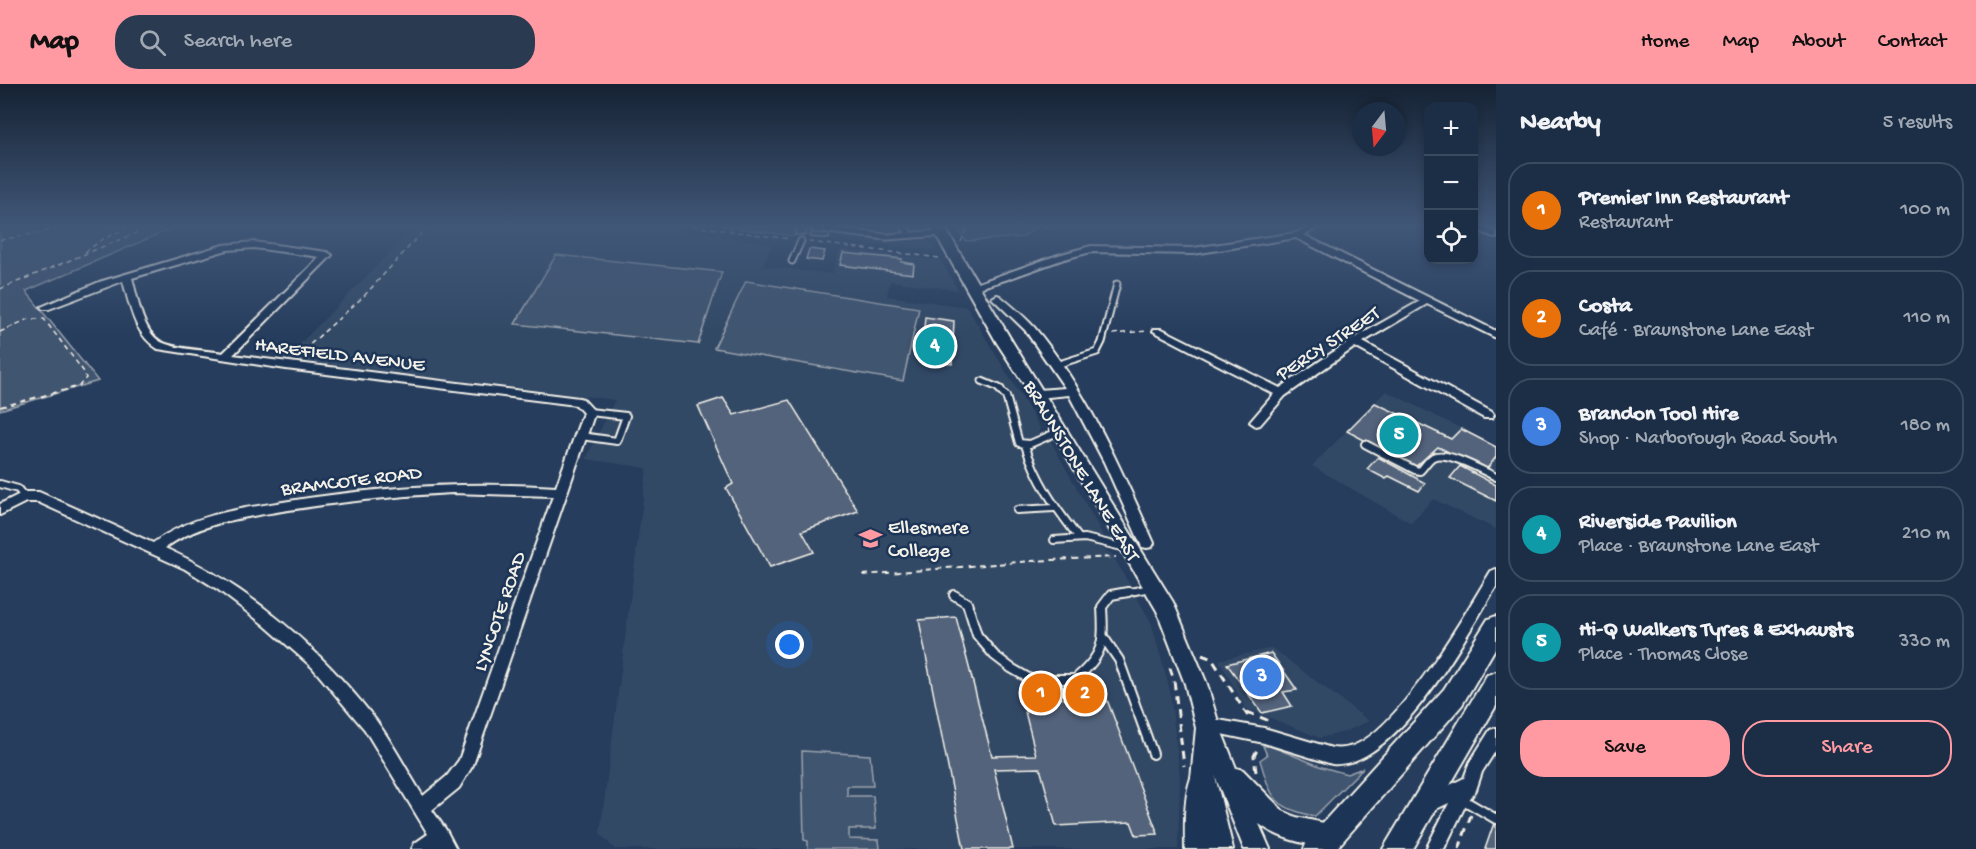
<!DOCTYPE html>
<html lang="en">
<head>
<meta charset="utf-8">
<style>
	:root { --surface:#1c2e46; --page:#293a51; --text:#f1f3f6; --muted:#a0a8b3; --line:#3a4a5f; --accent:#ff9aa2 }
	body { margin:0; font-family:"Gochi Hand",sans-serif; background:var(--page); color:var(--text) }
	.controls { position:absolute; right:18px; top:18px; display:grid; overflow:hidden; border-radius:12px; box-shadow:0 3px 9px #0003 }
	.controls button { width:54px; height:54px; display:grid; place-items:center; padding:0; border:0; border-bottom:2px solid var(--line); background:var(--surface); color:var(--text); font:30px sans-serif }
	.compass { position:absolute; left:1352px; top:18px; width:54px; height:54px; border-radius:50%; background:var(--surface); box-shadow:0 3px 9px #0003; rotate:196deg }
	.you { position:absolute; left:790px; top:561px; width:21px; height:21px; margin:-15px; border:4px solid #fff; border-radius:50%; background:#1a73e8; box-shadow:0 0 0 9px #1a73e833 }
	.badge { display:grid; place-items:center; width:39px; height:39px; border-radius:50%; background:var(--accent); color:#fff; font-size:20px; font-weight:700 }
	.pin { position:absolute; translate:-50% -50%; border:3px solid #fff; box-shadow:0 2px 6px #0006 }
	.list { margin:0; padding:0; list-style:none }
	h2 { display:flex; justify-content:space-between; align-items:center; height:78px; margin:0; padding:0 24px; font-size:26px }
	h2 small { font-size:20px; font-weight:400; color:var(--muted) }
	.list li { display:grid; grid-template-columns:39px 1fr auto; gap:18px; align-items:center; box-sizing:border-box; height:96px; margin:0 12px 12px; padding:0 12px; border:2px solid var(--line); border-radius:24px }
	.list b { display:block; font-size:22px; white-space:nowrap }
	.list p { margin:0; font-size:20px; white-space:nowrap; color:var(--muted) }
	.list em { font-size:20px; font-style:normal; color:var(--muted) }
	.actions { display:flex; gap:12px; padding:18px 24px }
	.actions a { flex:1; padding:14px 0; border:2px solid var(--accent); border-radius:24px; text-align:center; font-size:21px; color:var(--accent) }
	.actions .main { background:var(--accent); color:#111 }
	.icon { flex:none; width:33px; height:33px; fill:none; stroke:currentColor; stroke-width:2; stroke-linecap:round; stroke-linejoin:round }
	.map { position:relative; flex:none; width:1496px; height:765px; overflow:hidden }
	header { display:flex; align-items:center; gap:36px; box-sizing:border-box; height:84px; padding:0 30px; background:var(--accent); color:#111 }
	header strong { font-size:28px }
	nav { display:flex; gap:33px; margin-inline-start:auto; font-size:21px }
	.search { width:420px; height:54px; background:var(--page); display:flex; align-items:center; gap:15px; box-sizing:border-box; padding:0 21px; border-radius:24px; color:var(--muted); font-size:22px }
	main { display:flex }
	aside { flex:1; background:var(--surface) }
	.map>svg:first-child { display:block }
	.built { fill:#334966 }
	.green { fill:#40546f; stroke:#9aa2ac; stroke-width:1.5 }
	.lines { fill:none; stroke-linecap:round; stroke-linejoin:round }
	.stream { stroke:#9fa7ae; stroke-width:4 }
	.building { fill:#52647b; stroke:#f4f1e8; stroke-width:1.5 }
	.lane-far2-casing { stroke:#f4f1e8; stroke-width:9 }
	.lane-far1-casing { stroke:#f4f1e8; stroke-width:10 }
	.lane-casing { stroke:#f4f1e8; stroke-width:12 }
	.street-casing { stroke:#f4f1e8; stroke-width:4 }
	.secondary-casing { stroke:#f4f1e8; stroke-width:4 }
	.primary-casing { stroke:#f4f1e8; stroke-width:4 }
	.path-far2 { stroke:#f4f1e8; stroke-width:1.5; stroke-dasharray:5 4; stroke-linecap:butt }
	.path-far1 { stroke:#f4f1e8; stroke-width:2; stroke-dasharray:6 4.5; stroke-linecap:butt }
	.path { stroke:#f4f1e8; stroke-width:3; stroke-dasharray:8 6; stroke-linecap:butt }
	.lane-far2 { stroke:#1d3557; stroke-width:5 }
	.lane-far1 { stroke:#1d3557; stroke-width:6 }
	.lane { stroke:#1d3557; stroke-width:8 }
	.street { fill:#1d3557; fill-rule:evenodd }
	.secondary { fill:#1d3557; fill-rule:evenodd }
	.primary { fill:#1d3557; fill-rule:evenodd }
	.labels { text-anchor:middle; stroke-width:5; stroke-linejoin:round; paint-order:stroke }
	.street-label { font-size:20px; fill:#f4f1e8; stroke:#1d3557 }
	.poi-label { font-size:20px; fill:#f4f1e8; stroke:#1d3557; text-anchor:start }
</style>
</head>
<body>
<header>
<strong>Map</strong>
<div class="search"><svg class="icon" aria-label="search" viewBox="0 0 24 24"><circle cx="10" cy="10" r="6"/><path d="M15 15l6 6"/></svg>Search here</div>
<nav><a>Home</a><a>Map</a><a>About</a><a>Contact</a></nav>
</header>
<main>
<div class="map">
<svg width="1496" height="765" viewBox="0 0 1496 765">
	<rect width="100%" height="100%" fill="#263d5d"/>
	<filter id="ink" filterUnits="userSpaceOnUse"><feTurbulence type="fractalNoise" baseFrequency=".0167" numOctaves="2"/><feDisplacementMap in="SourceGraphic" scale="12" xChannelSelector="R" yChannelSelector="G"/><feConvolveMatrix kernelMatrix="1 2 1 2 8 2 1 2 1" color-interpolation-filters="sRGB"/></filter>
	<g filter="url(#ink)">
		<g class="built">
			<polygon points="409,142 661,142 771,160 763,182 832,190 840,165 941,176 958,206 890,197 887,212 967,223 1040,344 1037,352 1051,358 1103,451 1097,462 1112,470 1151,538 1170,607 1180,694 1178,765 615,765 600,750 647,384 586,375 615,316 285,275 411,147 406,146"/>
			<polygon points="795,142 921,142 935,166 794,152"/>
			<polygon points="1386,307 1496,362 1496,445 1433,415 1411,439 1312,382"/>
			<polygon points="1272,564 1369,637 1344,648 1320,654 1246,624 1219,576"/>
		</g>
		<g class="green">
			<polygon points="0,142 171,142 173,144 26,207 98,297 0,326"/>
			<polygon points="720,142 795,142 794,152"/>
			<polygon points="956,142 1038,142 1022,153 966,157"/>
			<polygon points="556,171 722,188 698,260 515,240"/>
			<polygon points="746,197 919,224 903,297 714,264"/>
			<path d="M1263,662h7l52,21 25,7 16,-6 -48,48c-42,-8 -44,-19 -55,-56l7,-5z"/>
			<polygon points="802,667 870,671 873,702 847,702 847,712 873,712 876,745 849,745 849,755 879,756 880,765 808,765 808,757 804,756"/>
		</g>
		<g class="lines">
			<polyline class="stream" points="1046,142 1049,143"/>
		</g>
		<g class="building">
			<polygon points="795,142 813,142 813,146 806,146 806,151 795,151"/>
			<polygon points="811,148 830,150 829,155 810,153"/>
			<polygon points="809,165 825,167 822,177 806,175"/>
			<polygon points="843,169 902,175 901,178 914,180 913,190 840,181"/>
			<polygon points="925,233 954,237 952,280 922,276 922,270 916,269 918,254 923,255"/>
			<polygon points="723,314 734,331 789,316 858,427 802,447 814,468 770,483 726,404 733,400 698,322"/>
			<polygon points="1375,319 1451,355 1461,345 1496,363 1496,373 1486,386 1438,363 1415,383 1347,347"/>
			<polygon points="1378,373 1425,399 1419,407 1389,392 1386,395 1367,385"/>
			<polygon points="1460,382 1496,401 1496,417 1450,394"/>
			<polygon points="956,533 992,672 1036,671 1022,616 1106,613 1158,750 1136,751 1131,738 1056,742 1040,684 994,685 1013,765 964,765 919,536"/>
			<polygon points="1271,569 1297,606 1283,608 1292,622 1262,629 1227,580"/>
			<polygon points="1494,739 1496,741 1496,765 1485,765"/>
		</g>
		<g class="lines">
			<defs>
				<g id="lane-far2">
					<polyline points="828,142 828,146 887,153 941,149"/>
					<polyline points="904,142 910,151"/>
					<polyline points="792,177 801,157"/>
					<polyline points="1056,281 1097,268 1102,258 1117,200"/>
					<polyline points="982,297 1001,305"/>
				</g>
				<g id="lane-far1">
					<polyline points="998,304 1006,312 1019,359 1030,360 1060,347"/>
					<polyline points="581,352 617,357 626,332 589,328"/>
					<path d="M1365,360l50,26 5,1c4,-4 8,-11 13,-14 14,-7 50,14 63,20"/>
					<path d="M1025,361c11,35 31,64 54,93"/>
					<polyline points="0,400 18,405 24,413"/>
					<polyline points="1017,426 1054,424"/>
					<polyline points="1054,456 1085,454 1126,464"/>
					<polyline points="1119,510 1151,504"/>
				</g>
				<g id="lane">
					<path d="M954,511l13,8 10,32 17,20 17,13 19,11h45c29,-24 29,-36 27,-72l9,-12 17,-3"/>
					<polyline points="1104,554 1119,576 1153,670"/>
					<polyline points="1460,714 1496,735"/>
				</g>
				<g id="street">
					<polygon points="1312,142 1322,142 1304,151 1496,247 1496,254 1427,220 1363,258 1492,328 1494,331 1492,334 1484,334 1355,263 1285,312 1260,341 1256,342 1250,338 1274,310 1153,247 1154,245 1162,245 1280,304 1351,256 1420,217 1296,154 1193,170 1091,168 1064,175 1005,196 972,206 967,203 1058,171 1091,162 1193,164 1295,149"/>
					<polygon points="1474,142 1481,142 1496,148 1496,154 1474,145"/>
					<path d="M254,158l73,10 5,3 -99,100 346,43 4,1 12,13 -122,353 -14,23 -27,22 14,20 10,19h-44l3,-6 13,-9 -63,-104 -53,-63 -49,-43 -46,-35 -32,-20 -147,-67h-12l-26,13v-11l24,-12h15l114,51c38,-28 85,-34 130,-41 91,-15 181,-21 273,-15l27,-74 -7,-8 -290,-36 -128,-20c-24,-15 -28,-43 -35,-68l-74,28h-6l-2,-2 58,-25 124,-37zM254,164l66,9 -97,96c-18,-3 -40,-3 -57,-9 -24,-7 -28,-46 -34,-66l95,-28zM452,409l101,3 -94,264 -12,16 -24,20c-16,-25 -30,-53 -48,-77 -55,-71 -128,-134 -210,-171 34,-25 77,-30 117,-37 57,-9 113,-15 170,-18z"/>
					<path d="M997,211l3,1c12,10 24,20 34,31 53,63 87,142 120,216l-2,4 -5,1 -5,-1 -38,-85 -35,-67 -31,3 -6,-4 6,-4 27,-2 -40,-58 -31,-30 -2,-2z"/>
					<path d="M1496,485v18c-29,47 -100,183 -164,177l-68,-21 -62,-13 -3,-5 3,-5 5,-2 57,10 68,20c8,1 16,0 23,-3 45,-18 110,-131 136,-174z"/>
					<polygon points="1496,644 1496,666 1482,688 1476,706 1466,720 1444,765 1426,765 1449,719 1428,729 1422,727 1420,721 1422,715 1464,694 1470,678 1490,646"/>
				</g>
				<path id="secondary" d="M931,142h13l69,117 160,259 34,82 12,41 17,43 7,2 40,41 13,6 42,9 4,9 -4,9c-24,5 -59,-5 -79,-20l11,25h-26l-29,-73 18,73h-26l-16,-70 5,-51 -11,-44 -28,-73 -126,-216 -34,-52z"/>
				<g id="primary">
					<polygon points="1496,532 1496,563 1462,621 1336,765 1304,765 1308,755 1444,605 1488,535"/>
					<polygon points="1496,588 1496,622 1413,765 1383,765 1487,591"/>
					<path d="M1203,682l9,4 4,9 -3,28v42h-28c0,-26 -2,-55 9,-79z"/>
				</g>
			</defs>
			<use href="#lane-far2" class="lane-far2-casing"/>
			<use href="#lane-far1" class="lane-far1-casing"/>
			<use href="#lane" class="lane-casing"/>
			<use href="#street" class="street-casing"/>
			<use href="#secondary" class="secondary-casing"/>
			<use href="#primary" class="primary-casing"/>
			<g class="path-far2">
				<polyline points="139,142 146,144"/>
				<polyline points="693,142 791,155"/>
				<polyline points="0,156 75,142"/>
				<polyline points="809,158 940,174"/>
				<polyline points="961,158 968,142"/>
				<polyline points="85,168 103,155 132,142"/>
				<polyline points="0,205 153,142"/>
				<polyline points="0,248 28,235 44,235 84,288 86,294 79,302 67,305"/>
				<polyline points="1113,250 1147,247"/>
				<polyline points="297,272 364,212 428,142"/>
			</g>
			<g class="path-far1">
				<polyline points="0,323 73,304"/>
				<polyline points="863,491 1031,477 1116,473"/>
			</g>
			<g class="path">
				<polyline points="1202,571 1212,575 1249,634"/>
				<polyline points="1170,584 1174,596 1184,682"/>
				<polyline points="1247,628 1272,638"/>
				<polyline points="1256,688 1254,672 1257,666"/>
				<polyline points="1459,765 1471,731"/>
			</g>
			<use href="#lane-far2" class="lane-far2"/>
			<use href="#lane-far1" class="lane-far1"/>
			<use href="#lane" class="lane"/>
			<use href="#street" class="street"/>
			<use href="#secondary" class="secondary"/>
			<use href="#primary" class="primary"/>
		</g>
	</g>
	<linearGradient id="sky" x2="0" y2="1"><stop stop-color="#152233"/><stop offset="0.57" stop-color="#415778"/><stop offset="1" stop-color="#415778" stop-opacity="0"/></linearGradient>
	<rect width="1496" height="249" fill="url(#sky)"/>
	<defs>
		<symbol id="school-bare" viewBox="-9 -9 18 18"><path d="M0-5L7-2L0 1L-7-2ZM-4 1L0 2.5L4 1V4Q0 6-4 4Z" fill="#ff9aa2" stroke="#1d3557" stroke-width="2.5" paint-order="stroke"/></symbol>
	</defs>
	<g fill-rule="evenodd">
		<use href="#school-bare" x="854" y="438" width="33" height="33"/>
	</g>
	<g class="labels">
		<g class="street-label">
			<text transform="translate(1327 258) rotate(-33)" y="7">PERCY STREET</text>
			<text transform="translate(340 269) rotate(7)" y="7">HAREFIELD AVENUE</text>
			<text transform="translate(1083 386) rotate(59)" y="7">BRAUNSTONE LANE EAST</text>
			<text transform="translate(351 395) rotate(-7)" y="7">BRAMCOTE ROAD</text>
			<text transform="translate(498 527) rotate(-71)" y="7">LYNCOTE ROAD</text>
		</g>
		<g class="poi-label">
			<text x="888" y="449">Ellesmere<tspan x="888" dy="23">College</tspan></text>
		</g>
	</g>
</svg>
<div class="controls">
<button>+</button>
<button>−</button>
<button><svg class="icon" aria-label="locate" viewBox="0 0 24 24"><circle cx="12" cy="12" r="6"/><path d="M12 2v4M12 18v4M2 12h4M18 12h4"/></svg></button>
</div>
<svg class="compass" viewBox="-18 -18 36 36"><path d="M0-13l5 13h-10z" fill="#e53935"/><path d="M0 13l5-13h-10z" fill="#a0a8b3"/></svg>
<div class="you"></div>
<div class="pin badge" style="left:1041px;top:609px;background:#e8710a">1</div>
<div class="pin badge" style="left:1085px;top:610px;background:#e8710a">2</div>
<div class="pin badge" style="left:1262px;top:593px;background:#3f7fe0">3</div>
<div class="pin badge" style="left:935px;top:262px;background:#0f9aa8">4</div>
<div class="pin badge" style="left:1399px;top:351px;background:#0f9aa8">5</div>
</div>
<aside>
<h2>Nearby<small>5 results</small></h2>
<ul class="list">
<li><span class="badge" style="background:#e8710a">1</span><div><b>Premier Inn Restaurant</b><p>Restaurant</p></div><em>100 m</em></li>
<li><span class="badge" style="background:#e8710a">2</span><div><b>Costa</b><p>Café · Braunstone Lane East</p></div><em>110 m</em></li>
<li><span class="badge" style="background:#3f7fe0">3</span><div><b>Brandon Tool Hire</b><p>Shop · Narborough Road South</p></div><em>180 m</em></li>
<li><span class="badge" style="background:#0f9aa8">4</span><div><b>Riverside Pavilion</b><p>Place · Braunstone Lane East</p></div><em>210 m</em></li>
<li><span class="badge" style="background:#0f9aa8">5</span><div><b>Hi-Q Walkers Tyres &amp; Exhausts</b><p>Place · Thomas Close</p></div><em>330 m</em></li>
</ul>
<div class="actions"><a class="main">Save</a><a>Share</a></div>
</aside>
</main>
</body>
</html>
